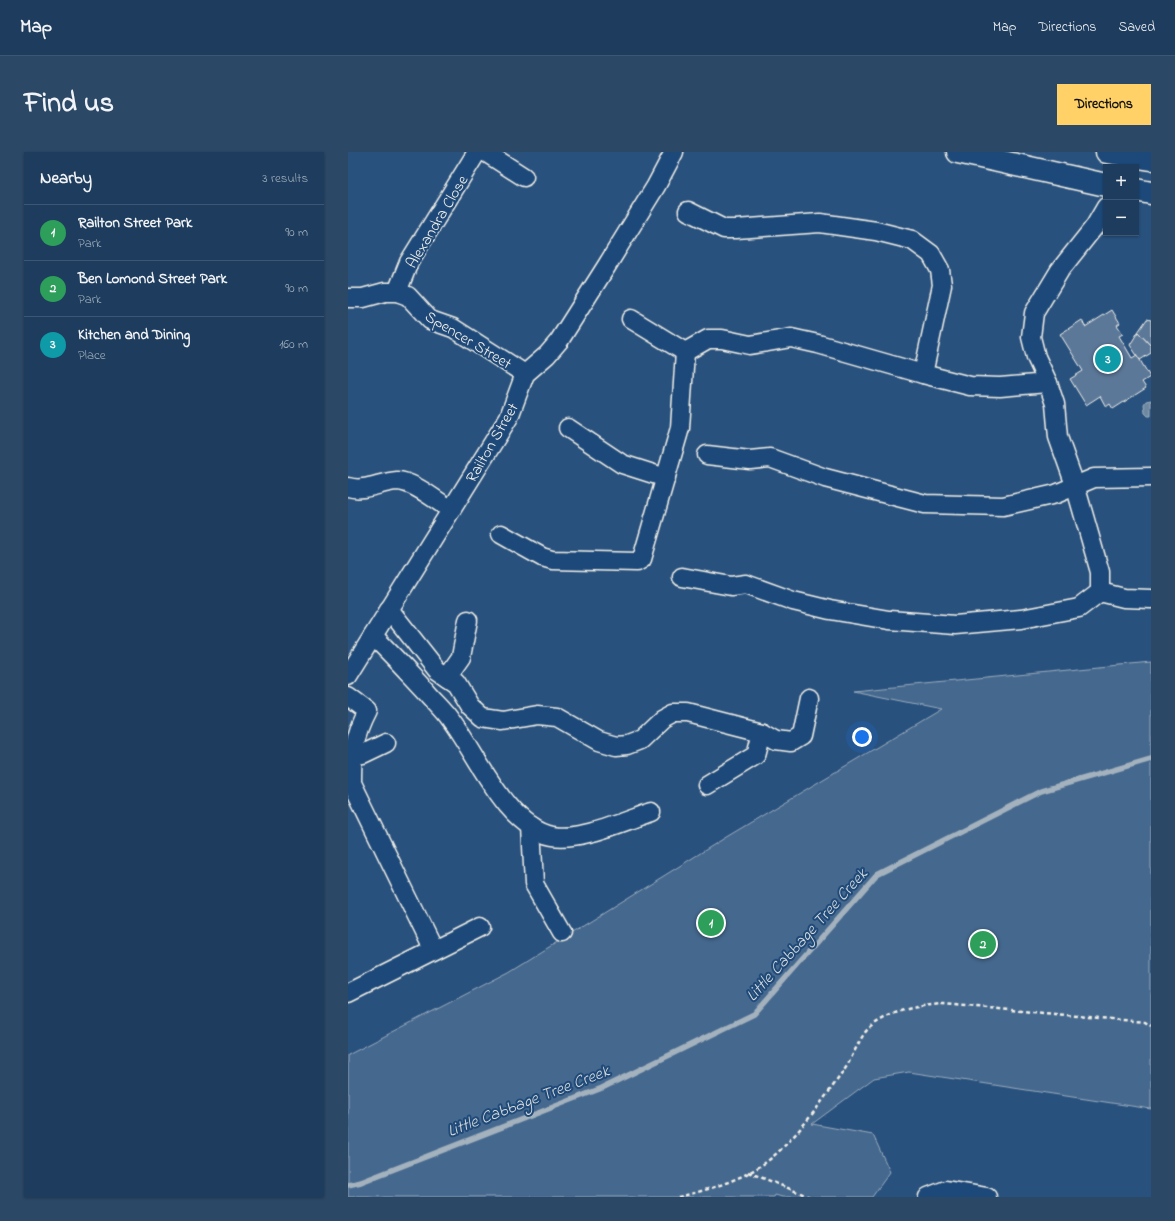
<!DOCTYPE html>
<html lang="en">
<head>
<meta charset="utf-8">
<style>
	:root { --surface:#1e3d5e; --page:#2b4867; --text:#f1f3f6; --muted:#a1aebc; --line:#3c5673; --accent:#ffd166 }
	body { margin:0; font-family:"Indie Flower",sans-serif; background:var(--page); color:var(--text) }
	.controls { position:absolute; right:12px; top:12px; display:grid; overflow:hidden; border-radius:0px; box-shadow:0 1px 3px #0004 }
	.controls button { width:36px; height:36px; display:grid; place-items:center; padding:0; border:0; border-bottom:1px solid var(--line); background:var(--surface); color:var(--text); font:20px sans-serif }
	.you { position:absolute; left:514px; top:585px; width:14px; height:14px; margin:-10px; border:3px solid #fff; border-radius:50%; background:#1a73e8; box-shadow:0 0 0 6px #1a73e833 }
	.badge { display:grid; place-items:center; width:26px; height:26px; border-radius:50%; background:var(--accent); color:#fff; font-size:13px; font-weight:700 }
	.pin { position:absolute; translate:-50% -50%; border:2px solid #fff; box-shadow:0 1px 4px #0006 }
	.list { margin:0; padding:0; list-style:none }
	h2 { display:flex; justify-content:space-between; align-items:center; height:52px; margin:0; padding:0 16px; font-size:17px }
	h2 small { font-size:13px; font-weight:400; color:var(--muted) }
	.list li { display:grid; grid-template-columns:26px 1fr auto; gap:12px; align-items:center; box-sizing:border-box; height:56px; padding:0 16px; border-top:1px solid var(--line) }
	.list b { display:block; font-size:15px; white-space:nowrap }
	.list p { margin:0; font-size:13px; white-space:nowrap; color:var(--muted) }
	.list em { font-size:13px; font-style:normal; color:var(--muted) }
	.map { position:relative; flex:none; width:803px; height:1045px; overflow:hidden; border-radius:0px }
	header { display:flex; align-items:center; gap:24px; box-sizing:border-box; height:56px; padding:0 20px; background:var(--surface); border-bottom:1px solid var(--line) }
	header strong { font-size:19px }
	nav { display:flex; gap:22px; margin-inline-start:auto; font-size:14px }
	.intro { display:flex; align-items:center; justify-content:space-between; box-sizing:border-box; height:96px; padding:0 24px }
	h1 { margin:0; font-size:28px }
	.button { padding:10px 18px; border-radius:0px; background:var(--accent); color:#111; font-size:14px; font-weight:700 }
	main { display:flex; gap:24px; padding:0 24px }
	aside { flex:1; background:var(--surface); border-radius:0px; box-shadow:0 1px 3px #0004 }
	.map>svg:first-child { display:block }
	.green { fill:#45688e; stroke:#9cacbb }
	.water { fill:#6e88a2; stroke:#a4b2be }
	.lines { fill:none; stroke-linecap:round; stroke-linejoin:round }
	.stream { stroke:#a4b2be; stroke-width:5.5 }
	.building { fill:#5b7899; stroke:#f4f1e8 }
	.street-casing { stroke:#f4f1e8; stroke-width:21 }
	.primary-casing { stroke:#f4f1e8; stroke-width:25 }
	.path { stroke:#f4f1e8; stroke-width:2.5; stroke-dasharray:4 3; stroke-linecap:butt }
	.street { stroke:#1f4a7a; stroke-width:18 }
	.primary { stroke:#1f4a7a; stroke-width:22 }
	.labels { text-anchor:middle; stroke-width:4; stroke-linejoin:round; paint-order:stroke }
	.street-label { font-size:16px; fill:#f4f1e8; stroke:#1f4a7a }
	.water-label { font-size:17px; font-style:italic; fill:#d9dcda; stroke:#1f4a7a }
</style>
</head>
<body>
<header>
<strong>Map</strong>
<nav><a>Map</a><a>Directions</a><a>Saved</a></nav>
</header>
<div class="intro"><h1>Find us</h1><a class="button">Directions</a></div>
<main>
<aside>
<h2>Nearby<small>3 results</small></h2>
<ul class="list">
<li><span class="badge" style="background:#2e9e5b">1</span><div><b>Railton Street Park</b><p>Park</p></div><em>90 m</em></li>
<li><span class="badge" style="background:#2e9e5b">2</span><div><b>Ben Lomond Street Park</b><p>Park</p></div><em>90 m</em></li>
<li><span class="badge" style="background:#0f9aa8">3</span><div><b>Kitchen and Dining</b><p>Place</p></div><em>160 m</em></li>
</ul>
</aside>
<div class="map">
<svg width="803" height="1045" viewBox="0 0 803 1045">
	<rect width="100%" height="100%" fill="#28517e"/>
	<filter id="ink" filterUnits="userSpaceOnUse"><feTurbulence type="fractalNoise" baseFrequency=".025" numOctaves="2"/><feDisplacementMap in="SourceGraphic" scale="8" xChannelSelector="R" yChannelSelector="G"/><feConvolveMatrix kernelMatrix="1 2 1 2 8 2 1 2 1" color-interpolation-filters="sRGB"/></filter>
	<g filter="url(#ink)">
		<polygon class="green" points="803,510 803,957 561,920 526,926 464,972 525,983 542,1020 524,1045 434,1045 427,1043 426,1045 0,1045 0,903 161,820 380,684 593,557 505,539"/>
		<polygon class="water" points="803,248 803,264 800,264 797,261 796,252 798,249"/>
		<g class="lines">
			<polyline class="stream" points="0,1033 13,1030 254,936 406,862 529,722 693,639 803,607"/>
		</g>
		<g class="building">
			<polygon points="764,158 772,171 769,173 775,182 771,184 784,206 789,203 802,225 794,230 798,236 765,257 762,252 758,255 752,244 738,253 722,227 735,219 712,182 734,168 737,175"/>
			<polygon points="799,167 803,168 803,194 790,180"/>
			<polygon points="790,180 803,194 803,201 792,208 782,193"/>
		</g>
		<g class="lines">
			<defs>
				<g id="street">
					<polyline points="137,0 176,25"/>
					<polyline points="340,59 376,77 388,77 472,71 528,79 564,88 583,102 592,118 594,133 575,222"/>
					<polyline points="49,140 61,110 129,0"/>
					<polyline points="0,146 15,146 37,140 49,140 60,144 82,168 105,176 177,222"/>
					<polyline points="283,167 337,200 360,187 374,187 402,193 443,186 470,192 575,222 622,234 652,235 700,231"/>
					<polyline points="220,276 274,312 318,326"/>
					<polyline points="359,303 402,308 422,306 477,326 577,352 655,354 708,342 746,326 803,325"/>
					<path d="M0,335c17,5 32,-5 49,-6 16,0 40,20 54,29"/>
					<polyline points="153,382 194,405 204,408 289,410 294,407 332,276 337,200"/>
					<polyline points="334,425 383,434 398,432 445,449 482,458 541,468 607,473 673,467 731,456 752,440 776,446 803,447"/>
					<polyline points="752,440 752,420 727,333 710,285 707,252 700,231 688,205 683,185 686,161 712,118 747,74 758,55"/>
					<polyline points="41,457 89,518 108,531 122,554 135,566 155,569 189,563 209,565 251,589 268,594 279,593 292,588 314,567 325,561 340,561 414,580 428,588 443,590 453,584 461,546"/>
					<path d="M25,484c18,17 35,36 52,54 8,10 19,19 26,30 25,33 56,108 101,116 29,5 72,-15 99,-24"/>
					<polyline points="0,524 161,265 177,222 199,203 211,189 258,115 308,34 326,0"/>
					<polyline points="99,525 113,505 120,468"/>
					<path d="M0,545l19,14c-14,27 -15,42 -15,72l81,166"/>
					<polyline points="4,603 15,602 38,591"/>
					<polyline points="359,633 408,603 414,580"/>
					<polyline points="183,675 186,732 214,781"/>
					<polyline points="0,841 132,775"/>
					<polyline points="580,1045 598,1038 639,1045"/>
				</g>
				<g id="primary">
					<polyline points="610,0 758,33"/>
					<polyline points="759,0 803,7"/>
					<polyline points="788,38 803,41"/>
				</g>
			</defs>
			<use href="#street" class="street-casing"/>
			<use href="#primary" class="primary-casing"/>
			<g class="path">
				<polyline points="400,1020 462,1045"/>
				<path d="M330,1045c34,-8 74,-20 99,-44 26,-24 46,-53 66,-81 8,-11 17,-36 26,-44 23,-18 46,-22 74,-24l202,18 6,4"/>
			</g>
			<use href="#street" class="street"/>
			<use href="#primary" class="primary"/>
		</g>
	</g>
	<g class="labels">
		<g class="street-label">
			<text transform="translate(88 69) rotate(-59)" y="6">Alexandra Close</text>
			<text transform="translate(121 187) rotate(31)" y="6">Spencer Street</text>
			<text transform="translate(143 290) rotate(-60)" y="6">Railton Street</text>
		</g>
		<g class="water-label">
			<text transform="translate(458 782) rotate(-48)" y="6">Little Cabbage Tree Creek</text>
			<text transform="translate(180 948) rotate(-21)" y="6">Little Cabbage Tree Creek</text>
		</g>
	</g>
</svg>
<div class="controls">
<button>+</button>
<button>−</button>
</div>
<div class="you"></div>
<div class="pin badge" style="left:363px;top:771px;background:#2e9e5b">1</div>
<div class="pin badge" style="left:635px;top:792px;background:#2e9e5b">2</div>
<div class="pin badge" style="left:760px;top:207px;background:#0f9aa8">3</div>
</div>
</main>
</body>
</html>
